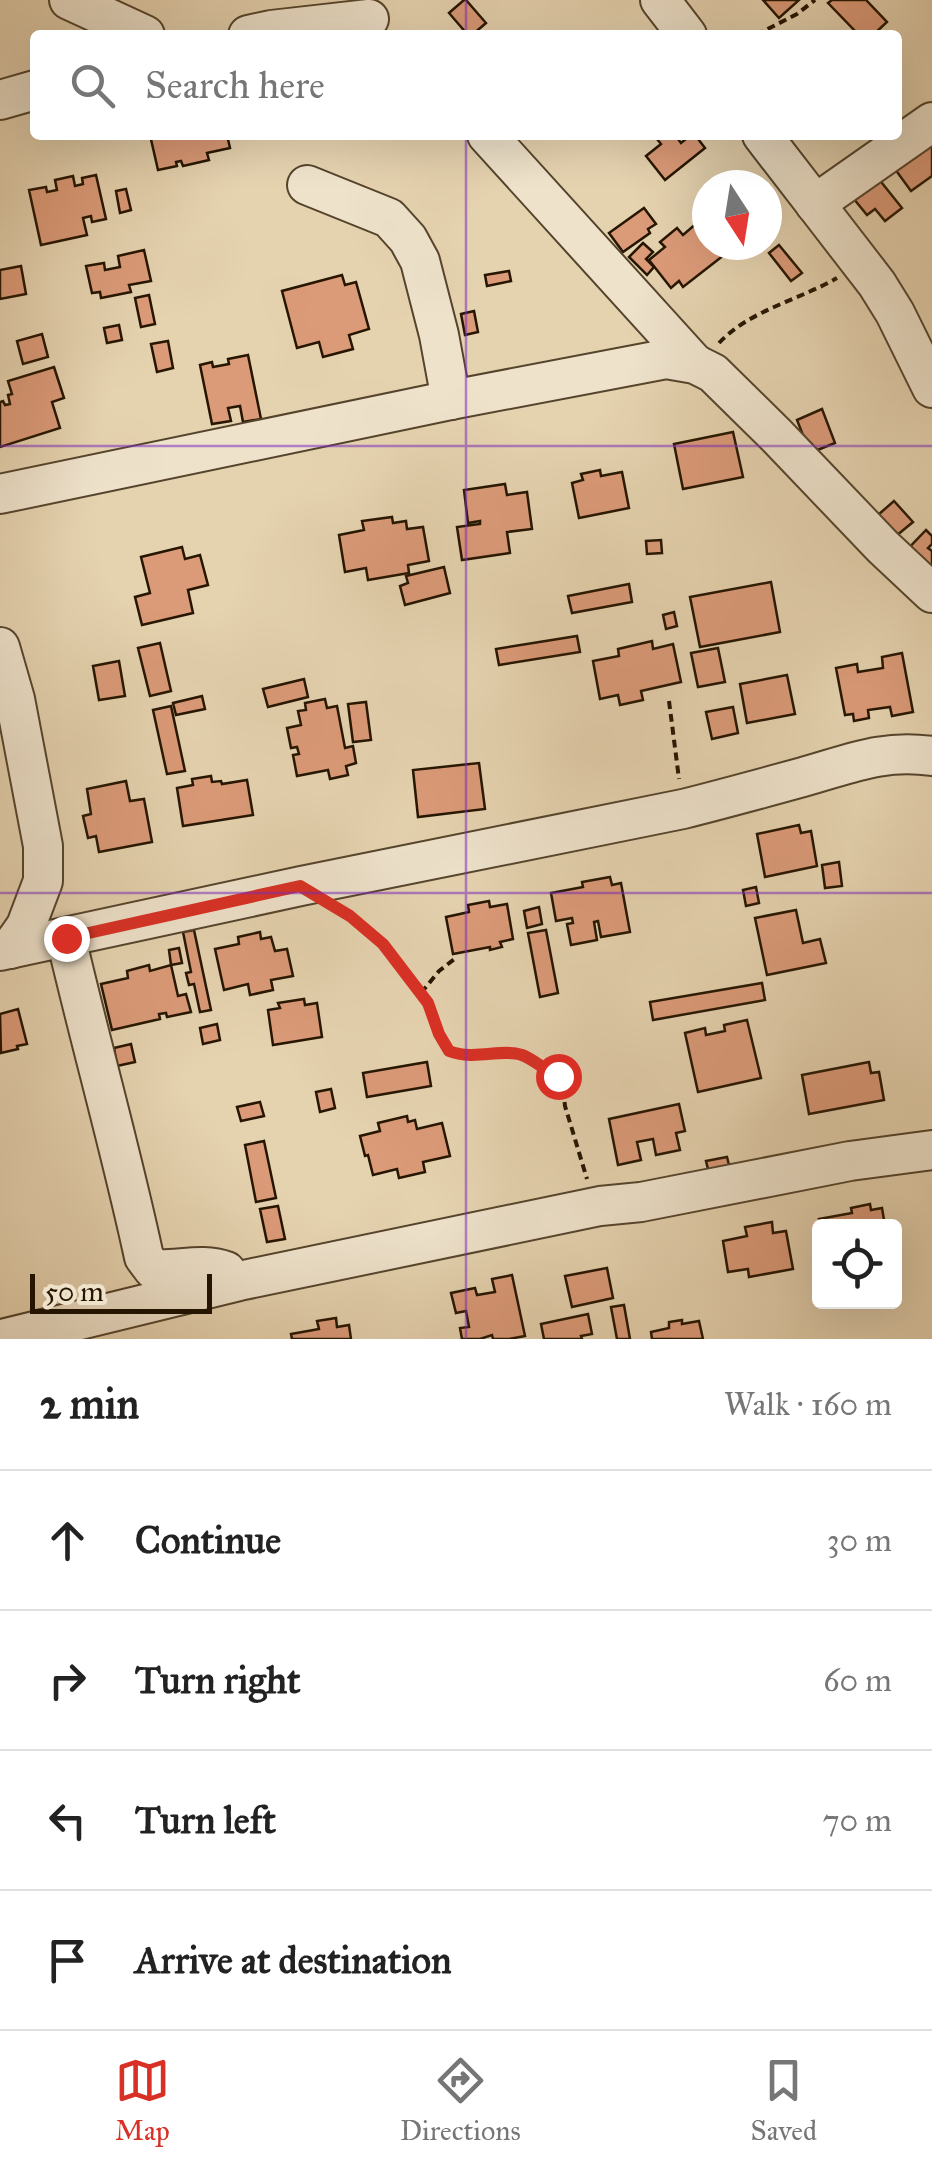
<!DOCTYPE html>
<html lang="en">
<head>
<meta charset="utf-8">
<style>
	:root { --surface:#fff; --page:#f2f2f2; --text:#222; --muted:#767676; --line:#e0e0e0; --accent:#d93025 }
	body { margin:0; font-family:"IM FELL Great Primer",serif; background:var(--page); color:var(--text) }
	.controls { position:absolute; right:30px; bottom:30px; display:grid; overflow:hidden; border-radius:10px; box-shadow:0 10px 40px #0002 }
	.controls button { width:90px; height:90px; display:grid; place-items:center; padding:0; border:0; border-bottom:2px solid var(--line); background:var(--surface); color:var(--text); font:50px sans-serif }
	.compass { position:absolute; left:692px; top:170px; width:90px; height:90px; border-radius:50%; background:var(--surface); box-shadow:0 10px 40px #0002; rotate:168deg }
	.scale { position:absolute; left:30px; bottom:25px; width:182px; box-sizing:border-box; padding-left:10px; border:5px solid #251501; border-top:0; font-size:28px; line-height:35px; white-space:nowrap; color:#251501; -webkit-text-stroke:8px #eee2cb; paint-order:stroke }
	.stop { position:absolute; width:30px; height:30px; margin:-22px; border:8px solid #d93025; border-radius:50%; background:#fff }
	.stop.end { background:#d93025; border-color:#fff; box-shadow:0 2px 10px #0008 }
	.list { margin:0; padding:0; list-style:none }
	h2 { display:flex; justify-content:space-between; align-items:center; height:130px; margin:0; padding:0 40px; font-size:42px }
	h2 small { font-size:32px; font-weight:400; color:var(--muted) }
	.list li { display:grid; grid-template-columns:65px 1fr auto; gap:30px; align-items:center; box-sizing:border-box; height:140px; padding:0 40px; border-top:2px solid var(--line) }
	.list b { display:block; font-size:38px; white-space:nowrap }
	.list em { font-size:32px; font-style:normal; color:var(--muted) }
	.icon { flex:none; width:55px; height:55px; fill:none; stroke:currentColor; stroke-width:2; stroke-linecap:round; stroke-linejoin:round }
	.map { position:relative; flex:none; width:932px; height:1339px; overflow:hidden }
	.search { position:absolute; background:var(--surface); box-shadow:0 10px 40px #0002; left:30px; right:30px; top:30px; height:110px; display:flex; align-items:center; gap:25px; box-sizing:border-box; padding:0 35px; border-radius:10px; color:var(--muted); font-size:38px }
	.sheet { height:690px; background:var(--surface) }
	nav { display:flex; justify-content:space-around; align-items:center; box-sizing:border-box; height:140px; border-top:2px solid var(--line); background:var(--surface); font-size:28px; color:var(--muted) }
	nav a { display:grid; justify-items:center; gap:5px }
	nav .on { color:var(--accent) }
	.map>svg:first-child { display:block }
	.building { fill:#db9a78; stroke:#251501; stroke-width:2.5 }
	.lines { fill:none; stroke-linecap:round; stroke-linejoin:round }
	.minor-casing { stroke:#55442c; stroke-width:42 }
	.path { stroke:#251501; stroke-width:4; stroke-dasharray:8 5; stroke-linecap:butt }
	.minor { stroke:#eee2cb; stroke-width:38 }
	.route { stroke:#d93025; stroke-width:12 }
	.grid { fill:none; stroke:#7b2cbf; stroke-width:2.5; stroke-opacity:0.55 }
</style>
</head>
<body>
<div class="map">
<svg width="932" height="1339" viewBox="0 0 932 1339">
	<rect width="100%" height="100%" fill="#e5d2af"/>
	<filter id="stains"><feTurbulence type="fractalNoise" baseFrequency=".002" numOctaves="4"/><feColorMatrix values="0 0 0 0 .2 0 0 0 0 .09 0 0 0 0 .02 0 0 0 .5 -.17"/></filter>
	<radialGradient id="worn" r=".72"><stop offset=".6" stop-color="#630" stop-opacity="0"/><stop offset="1" stop-color="#630" stop-opacity=".3"/></radialGradient>
	<g class="building">
		<polygon points="464,0 466,0 486,23 472,35 468,35 449,13"/>
		<polygon points="763,0 799,0 779,18"/>
		<polygon points="832,0 866,0 887,22 873,35 859,35 828,3"/>
		<polygon points="150,135 227,135 230,148 207,153 209,160 183,166 181,161 176,162 177,166 158,170"/>
		<polygon points="662,135 675,135 681,143 691,135 695,135 705,148 665,180 646,156 661,144 657,139"/>
		<polygon points="932,145 932,176 911,191 892,165"/>
		<polygon points="874,173 902,208 885,221 875,209 867,215 849,193"/>
		<polygon points="96,175 106,219 92,222 91,216 83,218 87,235 41,245 29,190 46,187 47,192 57,190 55,180 73,176 75,186 83,184 82,178"/>
		<polygon points="126,189 131,210 120,213 116,191"/>
		<polygon points="644,208 656,224 648,229 650,233 623,252 609,233"/>
		<polygon points="698,222 707,234 707,245 716,245 724,255 683,287 679,281 671,288 649,260 665,247 660,242 677,228 683,235"/>
		<polygon points="643,243 653,252 646,259 654,267 647,275 629,257"/>
		<polygon points="779,245 802,273 791,281 769,253"/>
		<polygon points="144,250 151,281 129,285 131,292 101,298 100,292 92,293 86,266 104,263 105,270 120,267 118,256"/>
		<polygon points="21,266 26,294 0,299 0,270"/>
		<polygon points="509,271 511,281 487,286 485,275"/>
		<polygon points="342,275 345,285 356,282 369,329 349,335 353,349 323,357 319,342 297,348 282,291"/>
		<polygon points="149,295 155,324 141,327 135,298"/>
		<polygon points="474,311 478,332 465,335 461,314"/>
		<polygon points="119,325 122,340 107,343 104,328"/>
		<polygon points="42,334 48,357 23,364 17,341"/>
		<polygon points="168,341 173,368 157,372 151,344"/>
		<polygon points="248,355 261,419 243,422 240,406 228,408 231,421 212,424 200,365 212,362 213,367 229,364 228,359"/>
		<polygon points="54,367 64,398 52,402 60,428 0,447 0,402 3,401 5,405 10,404 8,395 12,394 8,381"/>
		<polygon points="822,409 835,443 810,453 797,420"/>
		<polygon points="733,432 743,477 683,489 674,444"/>
		<polygon points="600,470 601,476 622,472 629,508 579,518 572,483 583,480 581,474"/>
		<polygon points="505,484 507,495 527,492 532,529 507,532 510,553 462,560 457,527 480,524 480,521 468,523 464,490"/>
		<polygon points="894,501 913,522 896,536 878,515"/>
		<polygon points="392,517 393,523 406,521 407,529 423,527 429,561 408,565 409,573 368,580 366,568 345,572 339,535 364,530 362,521"/>
		<polygon points="926,530 932,536 932,544 928,548 932,551 932,568 904,553"/>
		<polygon points="661,540 662,553 647,554 646,541"/>
		<polygon points="182,547 185,559 200,555 208,585 188,590 193,613 142,625 135,597 150,593 141,557"/>
		<polygon points="444,567 450,593 405,605 400,586 408,583 406,576"/>
		<polygon points="771,582 780,632 700,647 690,597"/>
		<polygon points="629,584 632,602 572,613 568,596"/>
		<polygon points="674,612 677,626 666,629 663,615"/>
		<polygon points="577,636 580,652 499,665 496,649"/>
		<polygon points="652,641 653,649 673,644 681,682 641,691 643,700 620,705 618,695 600,699 593,661 619,656 618,649"/>
		<polygon points="160,643 171,691 150,696 138,648"/>
		<polygon points="718,648 725,682 698,687 691,653"/>
		<polygon points="902,653 913,712 892,716 890,707 868,710 869,718 854,721 853,714 845,715 836,668 857,664 858,672 883,668 882,657"/>
		<polygon points="119,661 125,696 99,700 93,666"/>
		<polygon points="787,675 795,714 747,723 740,684"/>
		<polygon points="304,679 308,697 268,707 263,689"/>
		<polygon points="202,696 205,709 176,715 173,703"/>
		<polygon points="325,699 327,708 337,706 345,748 353,746 356,763 346,766 348,775 330,779 328,770 297,776 293,755 299,754 297,747 291,748 287,728 301,725 298,711 306,710 305,703"/>
		<polygon points="366,702 371,740 353,742 348,704"/>
		<polygon points="171,706 185,771 167,774 153,710"/>
		<polygon points="733,707 738,733 712,739 706,712"/>
		<polygon points="479,763 485,809 418,817 413,770"/>
		<polygon points="211,776 212,782 221,781 222,784 247,780 253,815 183,826 177,788 193,785 192,779"/>
		<polygon points="126,781 130,801 144,799 152,842 99,852 96,836 88,838 83,816 91,814 87,789"/>
		<polygon points="799,825 801,833 811,831 817,866 765,877 757,834"/>
		<polygon points="839,862 842,886 825,888 822,865"/>
		<polygon points="610,877 612,885 621,883 630,932 601,937 598,921 594,922 597,940 571,945 567,924 573,923 572,918 556,921 551,893 583,887 582,882"/>
		<polygon points="756,887 759,903 746,906 743,890"/>
		<polygon points="489,901 490,907 507,904 513,939 500,942 502,947 490,950 490,947 453,954 446,917 469,912 468,905"/>
		<polygon points="539,907 542,924 527,928 524,911"/>
		<polygon points="796,910 803,943 820,939 826,963 767,975 755,918"/>
		<polygon points="194,930 211,1010 200,1012 194,984 189,985 186,973 191,972 183,932"/>
		<polygon points="546,930 558,993 540,997 528,933"/>
		<polygon points="260,932 261,939 271,937 275,951 287,949 293,976 271,980 273,990 250,995 248,984 224,990 215,949 239,944 238,937"/>
		<polygon points="179,948 182,963 171,965 169,950"/>
		<polygon points="149,965 150,971 171,965 178,996 186,994 191,1012 167,1017 166,1013 159,1014 160,1019 112,1030 101,984 128,978 127,971"/>
		<polygon points="762,983 765,1000 653,1020 650,1002"/>
		<polygon points="304,999 305,1005 317,1003 322,1037 273,1045 268,1010 280,1008 278,1003"/>
		<polygon points="18,1009 27,1044 17,1046 18,1049 1,1053 0,1014"/>
		<polygon points="747,1020 761,1078 698,1092 685,1033 705,1028 706,1035 725,1031 724,1025"/>
		<polygon points="217,1024 220,1040 203,1044 200,1028"/>
		<polygon points="131,1044 135,1062 117,1066 114,1048"/>
		<polygon points="427,1062 431,1086 367,1097 363,1073"/>
		<polygon points="869,1062 871,1073 879,1072 884,1100 809,1114 802,1075"/>
		<polygon points="331,1089 335,1108 320,1112 316,1092"/>
		<polygon points="260,1102 264,1116 241,1121 237,1107"/>
		<polygon points="679,1104 685,1131 676,1133 680,1150 656,1155 653,1139 637,1142 641,1160 618,1165 609,1119"/>
		<polygon points="407,1116 408,1122 415,1120 417,1129 442,1123 450,1156 423,1162 425,1172 399,1178 397,1169 373,1175 368,1155 365,1156 360,1136 380,1131 378,1123"/>
		<polygon points="264,1141 276,1198 256,1202 245,1145"/>
		<polygon points="727,1157 730,1169 709,1173 706,1161"/>
		<polygon points="870,1204 871,1210 882,1208 885,1226 821,1226 819,1219 852,1213 851,1208"/>
		<polygon points="278,1206 285,1239 267,1242 260,1209"/>
		<polygon points="772,1222 773,1233 786,1231 793,1269 749,1277 748,1269 728,1272 723,1241 747,1236 745,1227"/>
		<polygon points="607,1268 613,1298 572,1307 565,1276"/>
		<polygon points="512,1275 525,1336 509,1339 493,1339 492,1335 480,1339 462,1339 460,1328 469,1327 466,1311 456,1313 451,1293 475,1288 477,1295 495,1292 492,1279"/>
		<polygon points="624,1305 630,1339 617,1339 611,1307"/>
		<polygon points="588,1314 592,1334 581,1336 582,1339 544,1339 541,1324"/>
		<polygon points="336,1318 337,1327 349,1325 351,1339 292,1339 291,1334 319,1329 317,1321"/>
		<polygon points="682,1320 682,1324 699,1321 703,1339 652,1339 651,1332 669,1328 669,1322"/>
	</g>
	<g class="lines">
		<defs>
			<g id="minor">
				<polyline points="69,0 145,35"/>
				<polyline points="660,0 687,35"/>
				<polyline points="248,35 271,30 369,19"/>
				<polyline points="0,100 35,90"/>
				<polyline points="487,135 695,364"/>
				<polyline points="762,135 877,284 895,313 932,388"/>
				<polyline points="307,185 389,218 408,239 420,261 439,335 451,400"/>
				<polyline points="815,204 932,122"/>
				<polyline points="0,494 451,400 666,359 695,364 713,373 777,436 883,547 932,593"/>
				<polyline points="0,647 15,699 43,846 43,881 26,926 10,949"/>
				<path d="M66,938c25,107 55,212 78,319l9,12c25,2 49,-7 73,2"/>
				<path d="M0,951l301,-65 382,-77c40,-10 80,-21 120,-32 47,-13 79,-28 129,-21"/>
				<polyline points="2,1339 239,1281 600,1206 641,1202 850,1161 932,1150"/>
			</g>
		</defs>
		<use href="#minor" class="minor-casing"/>
		<g class="path">
			<polyline points="756,35 797,14 815,0"/>
			<path d="M719,343c31,-33 80,-43 118,-65"/>
			<polyline points="669,701 679,779"/>
			<path d="M340,909c28,17 71,63 87,91 8,17 12,35 22,51 26,11 52,-3 73,4 11,4 23,15 36,21l5,12 2,18 22,73"/>
			<polyline points="421,993 439,971 457,957"/>
		</g>
		<use href="#minor" class="minor"/>
	</g>
	<g class="lines">
		<path class="route" d="M66,938l234,-52 50,30 33,28 45,59 11,31 10,17c26,10 52,-3 73,4 11,4 23,15 36,21"/>
	</g>
	<path class="grid" d="M466,0v35M466,135v1204M0,446h932M0,893h932"/>
	<rect width="100%" height="100%" filter="url(#stains)"/>
	<rect width="100%" height="100%" fill="url(#worn)"/>
</svg>
<div class="controls">
<button><svg class="icon" aria-label="locate" viewBox="0 0 24 24"><circle cx="12" cy="12" r="6"/><path d="M12 2v4M12 18v4M2 12h4M18 12h4"/></svg></button>
</div>
<svg class="compass" viewBox="-18 -18 36 36"><path d="M0-13l5 13h-10z" fill="#e53935"/><path d="M0 13l5-13h-10z" fill="#767676"/></svg>
<div class="scale">50 m</div>
<div class="stop" style="left:558px;top:1076px"></div>
<div class="stop end" style="left:66px;top:938px"></div>
<div class="search"><svg class="icon" aria-label="search" viewBox="0 0 24 24"><circle cx="10" cy="10" r="6"/><path d="M15 15l6 6"/></svg>Search here</div>
</div>
<section class="sheet">
<h2>2 min<small>Walk · 160 m</small></h2>
<ul class="list">
<li><svg class="icon" aria-label="ahead" viewBox="0 0 24 24"><path d="M12 20V5M6 11l6-6 6 6"/></svg><div><b>Continue</b></div><em>30 m</em></li>
<li><svg class="icon" aria-label="right" viewBox="0 0 24 24"><path d="M7 20v-9h11M14 6l5 5-5 5"/></svg><div><b>Turn right</b></div><em>60 m</em></li>
<li><svg class="icon" aria-label="left" viewBox="0 0 24 24"><path d="M17 20v-9H6M10 6l-5 5 5 5"/></svg><div><b>Turn left</b></div><em>70 m</em></li>
<li><svg class="icon" aria-label="arrive" viewBox="0 0 24 24"><path d="M6 21V4h12l-3 4 3 4H6"/></svg><div><b>Arrive at destination</b></div></li>
</ul>
</section>
<nav>
<a class="on"><svg class="icon" aria-label="map" viewBox="0 0 24 24"><path d="M3 6l6-2 6 2 6-2v14l-6 2-6-2-6 2zM9 4v14M15 6v14"/></svg>Map</a>
<a><svg class="icon" aria-label="directions" viewBox="0 0 24 24"><path d="M12 3l9 9-9 9-9-9zM9 14v-3h6M13 9l2 2-2 2"/></svg>Directions</a>
<a><svg class="icon" aria-label="saved" viewBox="0 0 24 24"><path d="M7 4h10v16l-5-4-5 4z"/></svg>Saved</a>
</nav>
</body>
</html>
